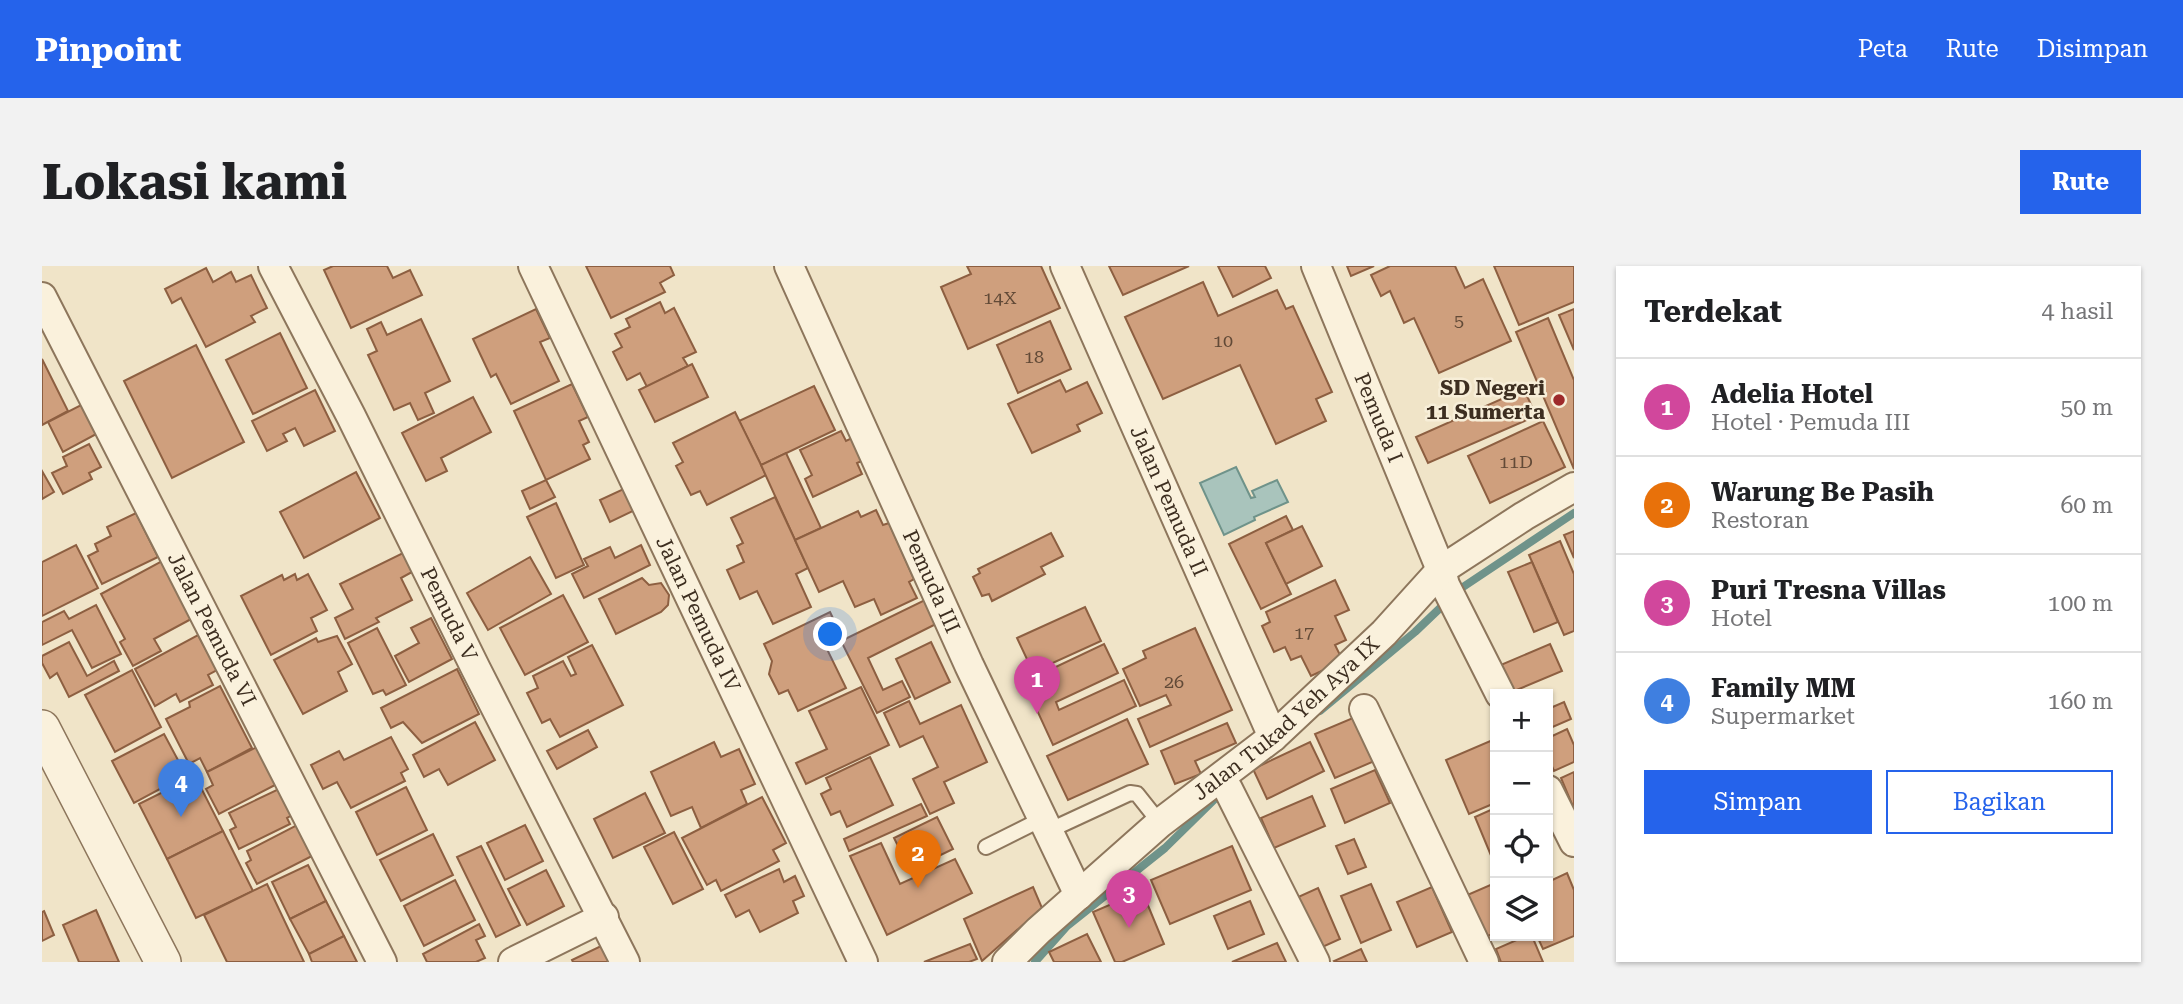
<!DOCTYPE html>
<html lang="id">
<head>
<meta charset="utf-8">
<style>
	:root { --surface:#fff; --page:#f2f2f2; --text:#202124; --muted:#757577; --line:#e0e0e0; --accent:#2563eb }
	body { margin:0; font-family:"Roboto Serif",serif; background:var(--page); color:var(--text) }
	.controls { position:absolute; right:21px; bottom:21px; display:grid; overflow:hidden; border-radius:0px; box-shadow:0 2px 5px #0004 }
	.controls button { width:63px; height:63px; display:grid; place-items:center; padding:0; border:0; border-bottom:2px solid var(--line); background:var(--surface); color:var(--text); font:35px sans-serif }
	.you { position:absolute; left:789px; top:369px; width:24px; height:24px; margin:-18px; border:5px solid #fff; border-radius:50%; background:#1a73e8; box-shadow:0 0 0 10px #1a73e833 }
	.badge { display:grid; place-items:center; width:46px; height:46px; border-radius:50%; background:var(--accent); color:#fff; font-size:23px; font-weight:700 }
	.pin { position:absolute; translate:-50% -58px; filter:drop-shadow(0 2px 4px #0008) }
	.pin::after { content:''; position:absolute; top:37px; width:24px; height:21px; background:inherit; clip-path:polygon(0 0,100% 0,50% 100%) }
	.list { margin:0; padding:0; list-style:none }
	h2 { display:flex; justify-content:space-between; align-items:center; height:91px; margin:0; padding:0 28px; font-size:30px }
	h2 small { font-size:23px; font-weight:400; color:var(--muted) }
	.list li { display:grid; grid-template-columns:46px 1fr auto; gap:21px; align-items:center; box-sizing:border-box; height:98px; padding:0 28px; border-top:2px solid var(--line) }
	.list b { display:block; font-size:26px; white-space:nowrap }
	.list p { margin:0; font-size:23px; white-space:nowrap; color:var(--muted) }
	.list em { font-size:23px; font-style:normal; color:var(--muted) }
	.actions { display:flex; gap:14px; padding:21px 28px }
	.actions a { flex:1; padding:16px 0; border:2px solid var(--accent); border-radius:0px; text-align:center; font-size:24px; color:var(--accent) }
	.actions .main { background:var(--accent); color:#fff }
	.icon { flex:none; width:38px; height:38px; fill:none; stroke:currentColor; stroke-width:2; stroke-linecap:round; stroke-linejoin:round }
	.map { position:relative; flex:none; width:1532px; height:696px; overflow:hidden; border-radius:0px }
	header { display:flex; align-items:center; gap:42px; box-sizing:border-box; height:98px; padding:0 35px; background:var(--accent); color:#fff }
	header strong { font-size:33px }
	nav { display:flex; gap:38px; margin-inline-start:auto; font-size:24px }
	.intro { display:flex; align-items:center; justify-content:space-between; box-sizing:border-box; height:168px; padding:0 42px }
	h1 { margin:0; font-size:49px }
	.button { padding:18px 32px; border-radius:0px; background:var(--accent); color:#fff; font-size:24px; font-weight:700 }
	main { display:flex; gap:42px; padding:0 42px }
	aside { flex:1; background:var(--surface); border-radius:0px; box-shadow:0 2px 5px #0004 }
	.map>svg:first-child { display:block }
	.water { fill:#a9c4bc; stroke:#6f938a; stroke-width:2 }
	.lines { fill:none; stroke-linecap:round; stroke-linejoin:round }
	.stream { stroke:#6f938a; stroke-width:8 }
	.building { fill:#cf9f7d; stroke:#8d5f41; stroke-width:2 }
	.service-casing { stroke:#8d765c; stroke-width:18 }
	.minor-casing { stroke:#8d765c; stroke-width:32 }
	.tertiary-casing { stroke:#8d765c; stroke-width:38 }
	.service { stroke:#faf1dc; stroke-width:14 }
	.minor { stroke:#faf1dc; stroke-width:28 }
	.tertiary { stroke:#faf1dc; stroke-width:35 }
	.poi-dot { fill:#9e2a2b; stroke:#f7eed8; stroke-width:2.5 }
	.labels { text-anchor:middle; stroke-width:5; stroke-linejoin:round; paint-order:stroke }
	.number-label { font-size:18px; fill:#624a37 }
	.poi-label { font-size:21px; font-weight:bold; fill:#3d2e20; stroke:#f7eed8; text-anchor:end }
	.street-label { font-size:21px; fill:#3d2e20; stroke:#f7eed8 }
</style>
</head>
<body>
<header>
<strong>Pinpoint</strong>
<nav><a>Peta</a><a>Rute</a><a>Disimpan</a></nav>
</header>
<div class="intro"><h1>Lokasi kami</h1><a class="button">Rute</a></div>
<main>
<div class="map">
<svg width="1532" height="696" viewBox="0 0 1532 696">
	<rect width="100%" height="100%" fill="#f0e4c8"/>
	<polygon class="water" points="1194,201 1209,232 1213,231 1210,225 1235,214 1246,236 1212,251 1213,254 1182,269 1158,217"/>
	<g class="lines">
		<g class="stream">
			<polyline points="1278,445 1373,366 1418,323 1532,247"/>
			<polyline points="993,696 1025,660 1123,582 1177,529"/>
		</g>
	</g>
	<g class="building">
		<polygon points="291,0 345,0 351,12 368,4 380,29 309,62 282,4"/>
		<polygon points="544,0 628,0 632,9 618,17 623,26 569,52"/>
		<polygon points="925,0 999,0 1018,42 926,83 899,21 929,8"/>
		<polygon points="1067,0 1147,0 1081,29"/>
		<polygon points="1176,0 1223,0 1229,12 1191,31"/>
		<polygon points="1305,0 1332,0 1309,10"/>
		<polygon points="1348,0 1413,0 1423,22 1441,13 1469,75 1397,107 1372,52 1362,57 1348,25 1339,30 1329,9"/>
		<polygon points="1452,0 1532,0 1532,36 1477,59"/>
		<polygon points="164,2 171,16 189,6 194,16 209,9 225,42 209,50 213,56 164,81 139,32 130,37 123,23"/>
		<polygon points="1161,16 1176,50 1235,24 1244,43 1251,40 1290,126 1274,133 1284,155 1234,178 1198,99 1121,133 1083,51"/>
		<polygon points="618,36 623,47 632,42 654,86 641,92 646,100 605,121 598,107 585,114 571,86 580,81 573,68 588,61 584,53"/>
		<polygon points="494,43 508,72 498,76 517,115 469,138 454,108 449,111 431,73"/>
		<polygon points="1532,43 1532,84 1517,49"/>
		<polygon points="1506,52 1532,114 1532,203 1474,66"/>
		<polygon points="379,53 408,115 383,127 392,147 376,154 368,137 352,144 326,89 335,85 325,63 339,56 345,69"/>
		<polygon points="1008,55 1029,103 976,127 955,79"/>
		<polygon points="238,67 265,122 211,148 184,94"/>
		<polygon points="154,79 202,176 130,212 82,115"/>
		<polygon points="0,93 26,145 0,159"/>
		<polygon points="650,98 666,131 613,156 597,124"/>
		<polygon points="1018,114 1024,126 1045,116 1060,147 1035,159 1038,165 990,187 966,138"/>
		<polygon points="530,118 546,151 537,155 547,176 541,179 548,193 504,214 472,145"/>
		<polygon points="772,120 793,164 719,199 697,155"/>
		<polygon points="1482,123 1494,150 1386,197 1374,171"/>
		<polygon points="273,124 293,165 262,180 253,162 241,168 245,175 225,185 210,155"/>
		<polygon points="431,131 449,166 399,192 405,205 384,215 360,167"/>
		<polygon points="43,137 58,166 21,186 6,156"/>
		<polygon points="693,146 724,209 665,239 658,225 649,229 634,200 641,196 631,177"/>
		<polygon points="1501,155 1523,201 1448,237 1426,190"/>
		<polygon points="799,165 804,175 812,171 822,194 815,197 820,208 771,231 763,213 770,209 758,184"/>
		<polygon points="47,178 59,201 47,207 50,213 21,228 10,207 25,200 21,191"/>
		<polygon points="744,187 779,262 753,274 719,199"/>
		<polygon points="0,205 12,226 0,233"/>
		<polygon points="314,206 338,252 262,292 238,246"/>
		<polygon points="504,214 513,231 488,243 480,225"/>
		<polygon points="588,220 597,242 568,256 558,234"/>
		<polygon points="733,231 766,302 754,308 769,341 731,358 715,325 698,333 685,304 702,296 695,280 701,277 689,252"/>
		<polygon points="514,237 542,299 514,312 485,251"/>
		<polygon points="834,244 841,259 847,257 872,313 867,316 875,332 839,349 832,333 813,341 801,315 777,326 753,274 816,245 819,251"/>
		<polygon points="94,247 116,291 60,318 46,290 56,285 53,278 69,270 65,261"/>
		<polygon points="1244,250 1251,264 1224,277 1249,328 1219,343 1187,278"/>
		<polygon points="1260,260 1280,300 1244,318 1224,277"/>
		<polygon points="1532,265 1532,292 1522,269"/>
		<polygon points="1009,267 1021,290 999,301 1003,308 950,335 947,328 940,330 931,311 938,307 936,303"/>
		<polygon points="1518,275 1532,308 1532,365 1522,369 1487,289"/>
		<polygon points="34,279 56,322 0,350 0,296"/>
		<polygon points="599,279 608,299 542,332 530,308 546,300 542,293 568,281 573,292"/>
		<polygon points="361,287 370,306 359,312 370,334 334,352 337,356 303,373 293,352 311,343 298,318"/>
		<polygon points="488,291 509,328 446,364 425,327"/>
		<polygon points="120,295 151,352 112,373 119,385 91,400 78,376 83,373 59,328"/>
		<polygon points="1490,296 1516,356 1492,366 1466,306"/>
		<polygon points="253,308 255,314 266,308 285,344 269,352 275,365 229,389 199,330 240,309 242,314"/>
		<polygon points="600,312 607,319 619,317 627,329 626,339 619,346 574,368 557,333"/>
		<polygon points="1293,314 1307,344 1293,350 1304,374 1293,379 1301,395 1269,410 1259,390 1249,394 1243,381 1232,386 1220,360 1228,356 1224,346"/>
		<polygon points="521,329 546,376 483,409 458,362"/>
		<polygon points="887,332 898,356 826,392 841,424 860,415 868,431 835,447 799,375"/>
		<polygon points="54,339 79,388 50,402 30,364 0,379 0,356 22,345 27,353"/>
		<polygon points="1043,341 1059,375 991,406 975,372"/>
		<polygon points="788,346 798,367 781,375 804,422 756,445 746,424 737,428 727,408 730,395 722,378"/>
		<polygon points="389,352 410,393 367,416 353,390 377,377 369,362"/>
		<polygon points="335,362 364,419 344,429 341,424 331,428 306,377"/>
		<polygon points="1153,362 1190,444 1108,481 1096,453 1129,439 1124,429 1098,440 1081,403 1104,392 1101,385"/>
		<polygon points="156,369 175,404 166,409 171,419 138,436 134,428 113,440 93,403"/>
		<polygon points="295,370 310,398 296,406 305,425 261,448 232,394 274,372 276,376"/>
		<polygon points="27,376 45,410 72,395 77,405 27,431 15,407 8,412 0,397 0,390"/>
		<polygon points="889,376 908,416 873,433 854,393"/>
		<polygon points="1062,378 1076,407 1014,436 1017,444 1082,414 1094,440 1011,479 982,416"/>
		<polygon points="1508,378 1520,405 1465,428 1454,401"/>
		<polygon points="550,379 581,439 518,471 508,453 500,457 485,427 496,422 491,410 521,395 529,410 534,408 526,391"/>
		<polygon points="415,403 437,448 380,477 361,456 349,462 339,442"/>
		<polygon points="90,404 119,461 73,486 43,429"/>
		<polygon points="178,420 210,482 165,506 158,492 147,498 124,453 148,441 147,436"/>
		<polygon points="819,421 847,479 764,518 754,497 785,483 767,445"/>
		<polygon points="867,435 878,458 919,439 945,496 902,516 912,537 888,548 871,513 896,501 881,470 858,481 842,447"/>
		<polygon points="1522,436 1529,453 1506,463 1506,443"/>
		<polygon points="1318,449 1337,493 1293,512 1273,468"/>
		<polygon points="1085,453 1106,498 1026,534 1005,490"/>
		<polygon points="433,456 453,494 406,519 397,503 382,511 371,489"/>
		<polygon points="1185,457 1194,477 1153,495 1159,508 1133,518 1119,485"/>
		<polygon points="1525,463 1532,479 1532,496 1512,505 1506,491 1506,472"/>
		<polygon points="546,464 555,481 515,503 505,485"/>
		<polygon points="122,468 144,509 92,537 70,495"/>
		<polygon points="349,471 366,503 359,507 363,515 309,542 295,516 281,523 269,499 297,485 302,494"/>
		<polygon points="1453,473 1453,537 1427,548 1404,494"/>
		<polygon points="672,476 679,491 697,483 713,518 699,524 705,538 659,562 650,541 629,550 609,506"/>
		<polygon points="1268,476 1282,505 1225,533 1211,503"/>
		<polygon points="215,481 235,518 177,548 164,523 171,519 165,506"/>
		<polygon points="828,491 851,539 805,561 798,545 789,549 779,528 789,523 784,512"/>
		<polygon points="1333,504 1348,537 1303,557 1289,523"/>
		<polygon points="1532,506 1532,543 1519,512"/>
		<polygon points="153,510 181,565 125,593 97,538"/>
		<polygon points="241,521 254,547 245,552 248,558 197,583 188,564 194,561 187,547"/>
		<polygon points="364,521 385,564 335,589 314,546"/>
		<polygon points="603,527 623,567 571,592 552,553"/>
		<polygon points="1270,530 1283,560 1232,582 1219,552"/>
		<polygon points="720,531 744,577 731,584 737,595 679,625 674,614 665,619 640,572"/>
		<polygon points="879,538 885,550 807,585 802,573"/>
		<polygon points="1453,542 1453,599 1433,551"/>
		<polygon points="895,551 911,583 868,604 852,572"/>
		<polygon points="257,558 272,589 215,618 204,597 209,594 205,585"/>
		<polygon points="483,559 501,595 463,614 445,577"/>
		<polygon points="181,565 211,625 154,652 125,593"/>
		<polygon points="632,566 661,623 631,638 602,581"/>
		<polygon points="391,568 411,609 359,635 338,594"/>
		<polygon points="1312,573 1324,601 1306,608 1294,580"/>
		<polygon points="839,577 858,618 913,593 930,627 845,669 808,590"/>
		<polygon points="439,580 478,659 454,671 415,591"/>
		<polygon points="1190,580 1209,624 1128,658 1109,614"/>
		<polygon points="266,599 284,635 248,653 230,616"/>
		<polygon points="737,603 742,616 753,610 762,630 751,635 756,647 718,666 707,644 694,651 683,629"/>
		<polygon points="504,604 522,640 485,659 466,623"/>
		<polygon points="1525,607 1532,624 1532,670 1501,683 1495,670 1506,670 1506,616"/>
		<polygon points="413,614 433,654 382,680 362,640"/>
		<polygon points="1453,617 1453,667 1441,672 1423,630"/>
		<polygon points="225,618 262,696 185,696 162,649"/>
		<polygon points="1329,618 1349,664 1319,677 1299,630"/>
		<polygon points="991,621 1000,642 940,695 922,653"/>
		<polygon points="1390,621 1410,666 1375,681 1355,636"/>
		<polygon points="1276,622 1298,673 1276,683 1254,632"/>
		<polygon points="1100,625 1122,678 1080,696 1073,696 1051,646"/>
		<polygon points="284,635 302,670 267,688 248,653"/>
		<polygon points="1208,635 1222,668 1186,683 1172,650"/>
		<polygon points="54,644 77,696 37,696 21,659"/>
		<polygon points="2,645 12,669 0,675 0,646"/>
		<polygon points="437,658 443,670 434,674 443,692 434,696 385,696 381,688"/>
		<polygon points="1045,668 1059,696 1012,696 1007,686"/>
		<polygon points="302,670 315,696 270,696 267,688"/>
		<polygon points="1484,670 1490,670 1501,696 1459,696 1454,683"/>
		<polygon points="1235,677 1244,696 1190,696"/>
		<polygon points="928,678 935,693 927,696 882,696"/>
		<polygon points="559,680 567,696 531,696 530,694"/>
		<polygon points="1319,683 1325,696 1293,696 1292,695"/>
	</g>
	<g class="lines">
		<defs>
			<g id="service">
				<polyline points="1006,565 1088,527 1095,528 1118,557"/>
				<polyline points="944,581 1000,553"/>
			</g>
			<g id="minor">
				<path id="s1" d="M231,0l78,150 125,253 149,293"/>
				<path id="s2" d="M491,0l330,696"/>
				<path id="s3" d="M747,0l180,399 110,230"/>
				<path id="s4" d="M1023,0l208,471"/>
				<path id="s5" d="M1274,0l125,304 4,15 55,109"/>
				<path id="s6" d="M0,31l340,665"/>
				<polyline points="1322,443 1442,696"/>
				<polyline points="1186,523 1273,696"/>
				<polyline points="1506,524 1532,576"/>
				<polyline points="471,696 562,651"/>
				<path id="s7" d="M965,696l31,-31 122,-108 113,-86 111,-104 57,-63 83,-54 50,-29"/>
			</g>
			<polyline id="tertiary" points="0,462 121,696"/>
		</defs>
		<use href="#service" class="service-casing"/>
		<use href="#minor" class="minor-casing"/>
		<use href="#tertiary" class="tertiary-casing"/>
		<use href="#service" class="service"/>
		<use href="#minor" class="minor"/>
		<use href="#tertiary" class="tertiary"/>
	</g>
	<circle class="poi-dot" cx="1517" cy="134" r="7"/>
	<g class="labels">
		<g class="number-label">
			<text x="958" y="38">14X</text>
			<text x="1417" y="61">5</text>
			<text x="1181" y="81">10</text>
			<text x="992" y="97">18</text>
			<text x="1474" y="202">11D</text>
			<text x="1262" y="373">17</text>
			<text x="1132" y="422">26</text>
		</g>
		<g class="poi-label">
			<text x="1503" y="129">SD Negeri<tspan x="1503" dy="24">11 Sumerta</tspan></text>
		</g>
		<g class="street-label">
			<text dy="7" stroke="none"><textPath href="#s5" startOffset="164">Pemuda I</textPath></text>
			<text dy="7" stroke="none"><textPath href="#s4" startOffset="257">Jalan Pemuda II</textPath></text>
			<text dy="7" stroke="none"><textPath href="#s3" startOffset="346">Pemuda III</textPath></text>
			<text dy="7" stroke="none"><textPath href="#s1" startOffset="390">Pemuda V</textPath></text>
			<text dy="7" stroke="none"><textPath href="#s2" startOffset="385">Jalan Pemuda IV</textPath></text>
			<text dy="7" stroke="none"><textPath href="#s6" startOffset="373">Jalan Pemuda VI</textPath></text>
			<text dy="7" stroke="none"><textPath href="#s7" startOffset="371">Jalan Tukad Yeh Aya IX</textPath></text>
		</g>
	</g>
</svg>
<div class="controls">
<button>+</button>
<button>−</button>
<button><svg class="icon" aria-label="locate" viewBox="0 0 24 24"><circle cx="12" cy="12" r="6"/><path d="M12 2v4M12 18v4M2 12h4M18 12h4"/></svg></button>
<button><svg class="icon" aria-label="layers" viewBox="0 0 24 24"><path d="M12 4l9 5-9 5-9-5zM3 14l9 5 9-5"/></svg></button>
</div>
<div class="you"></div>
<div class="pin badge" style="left:995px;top:448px;background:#d1479c">1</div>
<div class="pin badge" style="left:876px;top:622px;background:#e8710a">2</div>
<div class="pin badge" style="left:1087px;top:662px;background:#d1479c">3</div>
<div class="pin badge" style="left:139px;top:551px;background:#3f7fe0">4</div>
</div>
<aside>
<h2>Terdekat<small>4 hasil</small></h2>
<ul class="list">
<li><span class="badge" style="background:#d1479c">1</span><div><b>Adelia Hotel</b><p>Hotel · Pemuda III</p></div><em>50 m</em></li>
<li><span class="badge" style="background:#e8710a">2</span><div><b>Warung Be Pasih</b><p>Restoran</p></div><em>60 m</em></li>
<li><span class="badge" style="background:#d1479c">3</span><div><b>Puri Tresna Villas</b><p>Hotel</p></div><em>100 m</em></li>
<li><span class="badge" style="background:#3f7fe0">4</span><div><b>Family MM</b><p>Supermarket</p></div><em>160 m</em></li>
</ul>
<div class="actions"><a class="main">Simpan</a><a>Bagikan</a></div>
</aside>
</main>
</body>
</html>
